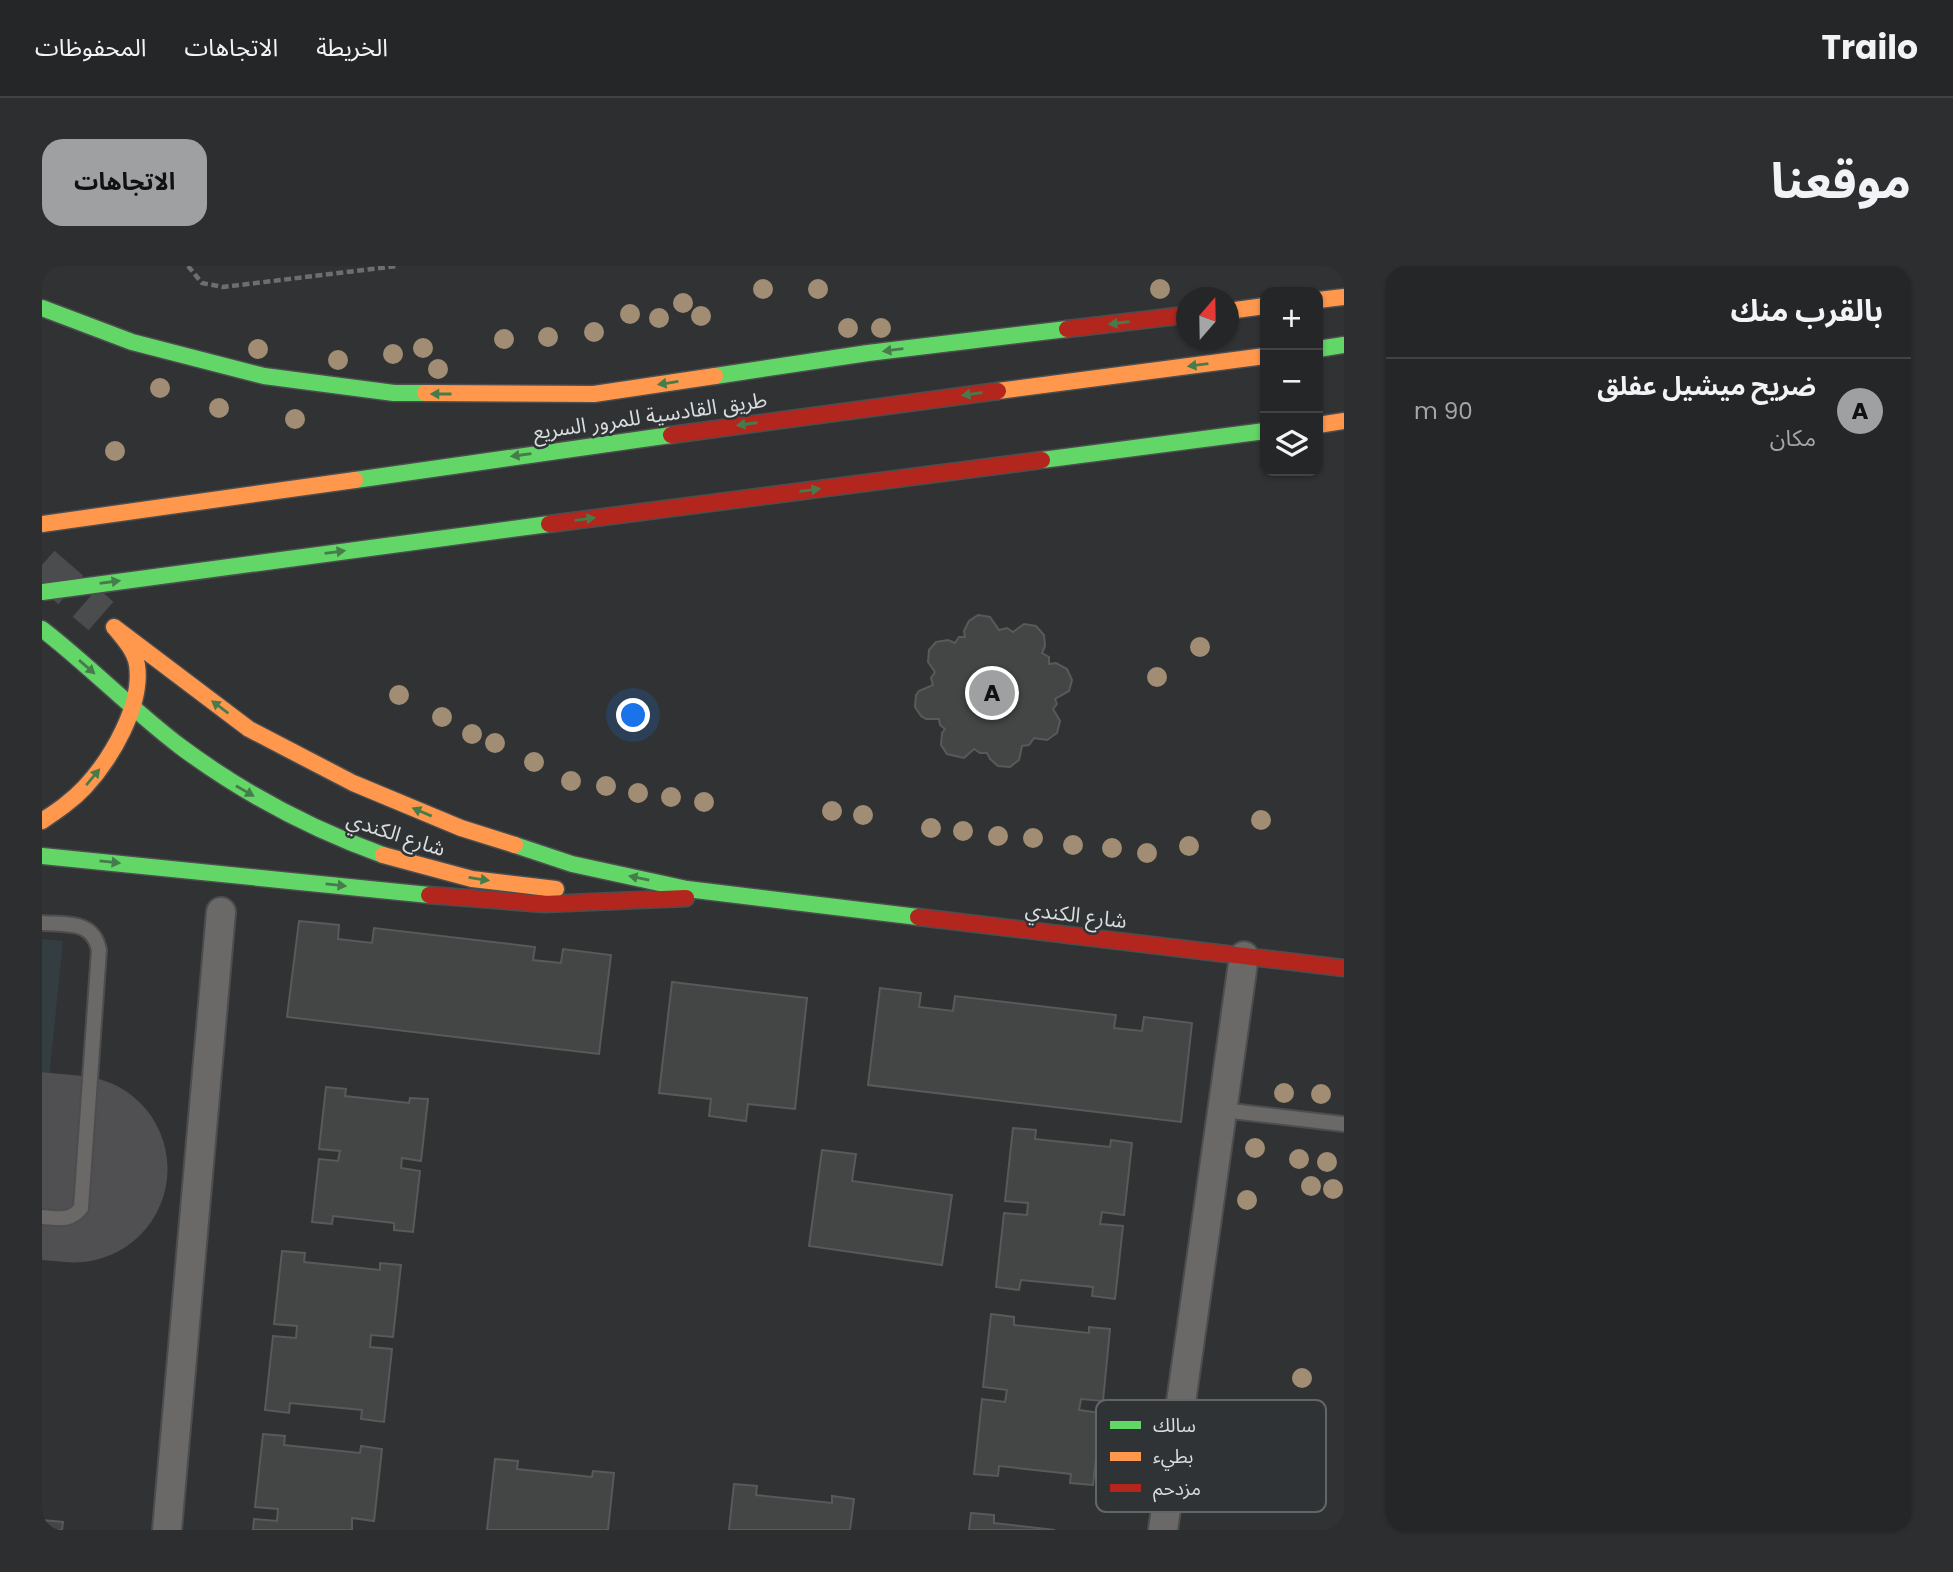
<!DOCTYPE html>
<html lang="ar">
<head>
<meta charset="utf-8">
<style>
	:root { --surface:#242627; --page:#2c2e2f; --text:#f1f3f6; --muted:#a3a5a7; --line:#414344; --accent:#9ea0a2 }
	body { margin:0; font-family:Poppins,"Noto Sans Arabic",sans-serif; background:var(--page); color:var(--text); direction:rtl }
	.controls { position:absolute; right:21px; top:21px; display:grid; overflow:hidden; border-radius:14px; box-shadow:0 2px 5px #0004 }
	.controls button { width:63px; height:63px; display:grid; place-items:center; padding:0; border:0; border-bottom:2px solid var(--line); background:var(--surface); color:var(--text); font:35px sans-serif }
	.compass { position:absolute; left:1134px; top:21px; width:63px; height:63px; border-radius:50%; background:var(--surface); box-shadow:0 2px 5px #0004; rotate:20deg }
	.you { position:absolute; left:592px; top:450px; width:24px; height:24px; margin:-18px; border:5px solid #fff; border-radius:50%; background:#1a73e8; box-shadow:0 0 0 10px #1a73e833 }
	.badge { display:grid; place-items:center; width:46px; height:46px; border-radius:50%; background:var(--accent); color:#111; font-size:23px; font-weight:700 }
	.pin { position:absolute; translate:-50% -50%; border:4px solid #fff; box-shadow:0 2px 7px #0006 }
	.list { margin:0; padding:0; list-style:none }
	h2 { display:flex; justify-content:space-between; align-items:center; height:91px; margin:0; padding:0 28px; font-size:30px }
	h2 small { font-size:23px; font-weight:400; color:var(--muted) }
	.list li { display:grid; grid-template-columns:46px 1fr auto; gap:21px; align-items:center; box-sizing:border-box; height:105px; padding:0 28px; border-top:2px solid var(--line) }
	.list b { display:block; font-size:26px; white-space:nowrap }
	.list p { margin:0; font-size:23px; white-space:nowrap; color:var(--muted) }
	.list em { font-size:23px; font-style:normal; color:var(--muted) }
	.icon { flex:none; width:38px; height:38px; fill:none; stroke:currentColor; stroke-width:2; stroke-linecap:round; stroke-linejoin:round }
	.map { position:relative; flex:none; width:1302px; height:1264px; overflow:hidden; direction:ltr; border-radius:21px }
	header { display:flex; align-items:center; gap:42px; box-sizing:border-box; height:98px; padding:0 35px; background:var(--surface); border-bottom:2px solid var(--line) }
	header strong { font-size:33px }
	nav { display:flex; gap:38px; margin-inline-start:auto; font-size:24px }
	.intro { display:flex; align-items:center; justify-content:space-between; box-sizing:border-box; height:168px; padding:0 42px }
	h1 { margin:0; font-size:49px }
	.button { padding:18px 32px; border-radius:21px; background:var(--accent); color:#111; font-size:24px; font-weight:700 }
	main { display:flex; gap:42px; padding:0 42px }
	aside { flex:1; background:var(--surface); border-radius:21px; box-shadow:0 2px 5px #0004 }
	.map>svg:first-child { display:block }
	.built { fill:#343e42 }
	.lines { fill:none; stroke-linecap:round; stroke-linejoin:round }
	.runway { stroke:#505052; stroke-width:187 }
	.building { fill:#444646; stroke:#585a5a; stroke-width:2 }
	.secondary-tunnel { stroke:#4a4c4d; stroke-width:38; stroke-dasharray:38 19; stroke-linecap:butt }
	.lane-casing { stroke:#4c4d4e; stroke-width:18 }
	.street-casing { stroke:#4c4d4e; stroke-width:32 }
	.fast-casing { stroke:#4c4d4e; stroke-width:19 }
	.slow-casing { stroke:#4c4d4e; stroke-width:19 }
	.jam-casing { stroke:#4c4d4e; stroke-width:19 }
	.path { stroke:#6e6e6d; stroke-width:4.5; stroke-dasharray:7 3.5; stroke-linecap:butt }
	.lane { stroke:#6b6967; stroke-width:14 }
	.street { stroke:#6b6967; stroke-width:28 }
	.fast { stroke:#63d668; stroke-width:16 }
	.slow { stroke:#ff974d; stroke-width:16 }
	.jam { stroke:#b3261e; stroke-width:16 }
	.fast-bridge-casing { stroke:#4c4d4e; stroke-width:19; stroke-linecap:butt }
	.jam-bridge-casing { stroke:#4c4d4e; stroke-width:19; stroke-linecap:butt }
	.fast-bridge { stroke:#63d668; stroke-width:16 }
	.jam-bridge { stroke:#b3261e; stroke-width:16 }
	.tree { fill:#a18c74 }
	.oneway { fill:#467c4c }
	.labels { text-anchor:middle; stroke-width:5; stroke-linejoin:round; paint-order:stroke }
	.street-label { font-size:21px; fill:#dadcdd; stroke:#2f3335 }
	.key { fill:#2f3335; stroke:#626667; stroke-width:2 }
	.key-label { font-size:19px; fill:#dadcdd }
</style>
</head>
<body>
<header>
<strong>Trailo</strong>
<nav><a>الخريطة</a><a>الاتجاهات</a><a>المحفوظات</a></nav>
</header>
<div class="intro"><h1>موقعنا</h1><a class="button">الاتجاهات</a></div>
<main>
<aside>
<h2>بالقرب منك<small></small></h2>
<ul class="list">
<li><span class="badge">A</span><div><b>ضريح ميشيل عفلق</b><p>مكان</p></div><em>90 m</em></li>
</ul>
</aside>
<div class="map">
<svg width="1302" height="1264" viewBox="0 0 1302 1264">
	<rect width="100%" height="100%" fill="#303234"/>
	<polygon class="built" points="0,673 21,675 3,852 0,851"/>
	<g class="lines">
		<polyline class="runway" points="0,900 32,903"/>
	</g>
	<g class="building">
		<polygon points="936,349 948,351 957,364 965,362 971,366 982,358 994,360 1002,369 1003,380 1000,387 1007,391 1007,398 1014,397 1025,403 1030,414 1027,425 1013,433 1015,438 1011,443 1018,455 1015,467 1005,474 992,472 987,479 980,480 977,494 968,501 956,500 948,493 945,487 938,487 932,483 922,492 905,488 899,479 900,467 903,463 898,459 897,453 884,453 879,450 873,441 874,429 877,425 891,419 889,412 893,406 886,396 887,384 894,376 906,374 913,377 917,371 923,371 922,365 927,355"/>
		<polygon points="257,655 297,659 296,673 330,677 332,662 493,681 491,694 519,697 521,683 569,689 557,788 245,751"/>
		<polygon points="630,716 765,732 753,843 706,838 704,855 667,850 669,833 617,827"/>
		<polygon points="838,722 879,727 877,741 911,745 913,730 1074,749 1072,762 1100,765 1102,751 1150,757 1139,856 826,819"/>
		<polygon points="284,821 304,823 303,830 367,837 368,832 386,833 379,895 360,892 359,902 378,905 371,966 352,964 352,957 291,950 290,958 270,956 277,893 296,895 298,885 277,883"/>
		<polygon points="971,862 994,864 993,873 1068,881 1069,874 1090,877 1082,949 1060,946 1058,958 1081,960 1073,1033 1050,1030 1051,1021 979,1014 977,1024 954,1021 962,947 985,949 986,937 963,935"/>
		<polygon points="780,884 814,888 810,915 910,929 900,999 767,980"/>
		<polygon points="240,985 263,987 262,996 338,1004 338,997 359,999 351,1071 329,1069 328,1081 350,1083 342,1156 319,1153 320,1144 248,1137 247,1147 223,1144 231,1070 254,1072 255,1060 232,1058"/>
		<polygon points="949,1048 972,1051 972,1059 1047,1067 1047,1061 1068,1063 1061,1135 1039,1133 1037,1144 1059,1147 1051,1219 1028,1217 1029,1208 957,1200 956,1210 932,1208 940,1133 963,1136 965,1124 941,1121"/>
		<polygon points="221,1168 243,1170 242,1179 318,1187 319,1180 340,1183 332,1255 310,1252 310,1264 211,1264 212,1253 235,1255 236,1243 213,1241"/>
		<polygon points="453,1193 476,1195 475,1203 550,1211 551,1205 572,1207 566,1264 445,1264"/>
		<polygon points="692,1218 715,1220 714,1229 790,1237 790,1230 812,1233 808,1264 687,1264"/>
		<polygon points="929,1247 952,1249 952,1257 1013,1264 927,1264"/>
		<polygon points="0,1254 21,1256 20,1264 0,1264"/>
	</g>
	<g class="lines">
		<polyline class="secondary-tunnel" points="0,299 59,350"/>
		<defs>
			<g id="lane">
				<path d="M0,657c25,2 51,-3 57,27l-18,258c-11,14 -23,10 -39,9"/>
				<polyline points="1180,844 1302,858"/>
			</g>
			<g id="street">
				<polyline points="125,1264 179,646"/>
				<polyline points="1121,1264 1202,690"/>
			</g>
			<g id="fast">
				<polyline points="0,42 90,76 222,110 352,127 383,127"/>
				<polyline points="1276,83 1302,79"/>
				<polyline points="673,110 826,87 1025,63"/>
				<polyline points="313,214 629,169"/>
				<path d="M0,363c48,37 90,81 139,118 62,46 130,82 202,108"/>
				<polyline points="473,579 530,598 645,623 876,651"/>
				<polyline points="0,590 387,629"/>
			</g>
			<g id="slow">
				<polyline points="1276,34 1302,31"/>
				<polyline points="1186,45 1223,40"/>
				<polyline points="956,125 1223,90"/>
				<polyline points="383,127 552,128 673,110"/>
				<polyline points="1276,159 1302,155"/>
				<polyline points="0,258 313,214"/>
				<polyline points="72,361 207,463 311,517 419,562 473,579"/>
				<path d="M0,555c15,-10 30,-20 43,-34 26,-28 58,-82 52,-122 -2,-14 -13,-26 -22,-37"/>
				<polyline points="341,589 430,613 514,623"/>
			</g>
			<g id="jam">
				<polyline points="1025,63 1144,49"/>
				<polyline points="629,169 956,125"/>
				<polyline points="387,629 502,638 644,632"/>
				<polyline points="876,651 1302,702"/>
			</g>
		</defs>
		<use href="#lane" class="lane-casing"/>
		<use href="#street" class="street-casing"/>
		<use href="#fast" class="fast-casing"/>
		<use href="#slow" class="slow-casing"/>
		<use href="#jam" class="jam-casing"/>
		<polyline class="path" points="146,0 160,17 181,21 355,0"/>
		<use href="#lane" class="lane"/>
		<use href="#street" class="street"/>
		<use href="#fast" class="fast"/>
		<use href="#slow" class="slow"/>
		<use href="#jam" class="jam"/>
		<defs>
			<g id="fast-bridge">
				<polyline points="1000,194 1223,165"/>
				<polyline points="0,326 507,258"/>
			</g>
			<polyline id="jam-bridge" points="507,258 1000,194"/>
		</defs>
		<use href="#fast-bridge" class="fast-bridge-casing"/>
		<use href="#jam-bridge" class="jam-bridge-casing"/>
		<use href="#fast-bridge" class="fast-bridge"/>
		<use href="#jam-bridge" class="jam-bridge"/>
	</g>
	<g class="tree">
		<circle cx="721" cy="23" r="10"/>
		<circle cx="776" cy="23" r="10"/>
		<circle cx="1118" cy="23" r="10"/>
		<circle cx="641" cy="37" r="10"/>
		<circle cx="588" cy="48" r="10"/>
		<circle cx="659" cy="50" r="10"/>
		<circle cx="617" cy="52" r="10"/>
		<circle cx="806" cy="62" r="10"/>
		<circle cx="839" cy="62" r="10"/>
		<circle cx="552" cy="66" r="10"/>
		<circle cx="506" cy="71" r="10"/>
		<circle cx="462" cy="73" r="10"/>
		<circle cx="381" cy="82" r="10"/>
		<circle cx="216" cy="83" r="10"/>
		<circle cx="351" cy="88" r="10"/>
		<circle cx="296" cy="94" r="10"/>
		<circle cx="396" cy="103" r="10"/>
		<circle cx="118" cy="122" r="10"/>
		<circle cx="177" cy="142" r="10"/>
		<circle cx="253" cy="153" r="10"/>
		<circle cx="73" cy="185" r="10"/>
		<circle cx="1158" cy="381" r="10"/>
		<circle cx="1115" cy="411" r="10"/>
		<circle cx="357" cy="429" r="10"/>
		<circle cx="400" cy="451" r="10"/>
		<circle cx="430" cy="468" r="10"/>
		<circle cx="453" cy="477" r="10"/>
		<circle cx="492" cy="496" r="10"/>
		<circle cx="529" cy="515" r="10"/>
		<circle cx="564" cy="520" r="10"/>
		<circle cx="596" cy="527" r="10"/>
		<circle cx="629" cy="531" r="10"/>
		<circle cx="662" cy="536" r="10"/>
		<circle cx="790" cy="545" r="10"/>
		<circle cx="821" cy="549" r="10"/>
		<circle cx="1219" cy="554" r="10"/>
		<circle cx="889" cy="562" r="10"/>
		<circle cx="921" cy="565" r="10"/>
		<circle cx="956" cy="570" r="10"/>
		<circle cx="991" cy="572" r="10"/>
		<circle cx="1031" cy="579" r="10"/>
		<circle cx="1147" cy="580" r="10"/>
		<circle cx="1070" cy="582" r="10"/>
		<circle cx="1105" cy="587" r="10"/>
		<circle cx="1242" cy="827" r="10"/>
		<circle cx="1279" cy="828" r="10"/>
		<circle cx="1213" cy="882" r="10"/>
		<circle cx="1257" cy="893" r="10"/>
		<circle cx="1285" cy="896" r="10"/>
		<circle cx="1269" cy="920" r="10"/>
		<circle cx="1291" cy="923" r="10"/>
		<circle cx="1205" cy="934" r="10"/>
		<circle cx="1260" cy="1112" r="10"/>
	</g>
	<defs><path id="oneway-solid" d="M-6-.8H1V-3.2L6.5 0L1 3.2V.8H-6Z" transform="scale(1.75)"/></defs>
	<g class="oneway">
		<use href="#oneway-solid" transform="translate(1077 57) rotate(173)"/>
		<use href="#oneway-solid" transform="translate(851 84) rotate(173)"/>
		<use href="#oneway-solid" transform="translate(1156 99) rotate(173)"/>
		<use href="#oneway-solid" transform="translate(626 117) rotate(171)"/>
		<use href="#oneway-solid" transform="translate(399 128) rotate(-180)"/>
		<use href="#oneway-solid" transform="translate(930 128) rotate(173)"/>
		<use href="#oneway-solid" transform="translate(705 158) rotate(172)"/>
		<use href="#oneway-solid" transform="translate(479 189) rotate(172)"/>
		<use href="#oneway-solid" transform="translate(768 224) rotate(-7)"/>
		<use href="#oneway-solid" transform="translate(543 253) rotate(-7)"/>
		<use href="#oneway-solid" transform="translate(293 286) rotate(-7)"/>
		<use href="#oneway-solid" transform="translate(68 316) rotate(-8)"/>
		<use href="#oneway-solid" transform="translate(45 401) rotate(41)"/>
		<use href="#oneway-solid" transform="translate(178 441) rotate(-143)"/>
		<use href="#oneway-solid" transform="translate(51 511) rotate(-50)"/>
		<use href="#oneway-solid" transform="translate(203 525) rotate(30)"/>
		<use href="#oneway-solid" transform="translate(380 546) rotate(-157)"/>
		<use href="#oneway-solid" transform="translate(68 596) rotate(6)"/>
		<use href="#oneway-solid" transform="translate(597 612) rotate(-168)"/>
		<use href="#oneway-solid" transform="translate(437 613) rotate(9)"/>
		<use href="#oneway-solid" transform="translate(294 619) rotate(6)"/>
	</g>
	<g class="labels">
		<g class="street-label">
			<text transform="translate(608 150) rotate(-8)" y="7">طريق القادسية للمرور السريع</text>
			<text transform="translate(354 568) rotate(18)" y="7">شارع الكندي</text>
			<text transform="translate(1034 649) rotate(7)" y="7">شارع الكندي</text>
		</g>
	</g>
	<rect x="1054" y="1134" width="230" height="112" rx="10" class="key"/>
	<rect x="1068" y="1155" width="31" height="8" fill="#63d668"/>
	<rect x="1068" y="1186" width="31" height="9" fill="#ff974d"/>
	<rect x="1068" y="1218" width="31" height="8" fill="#b3261e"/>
	<g class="key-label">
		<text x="1111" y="1166">سالك</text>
		<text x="1111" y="1197">بطيء</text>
		<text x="1111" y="1229">مزدحم</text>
	</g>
</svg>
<div class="controls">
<button>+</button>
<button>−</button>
<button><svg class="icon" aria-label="layers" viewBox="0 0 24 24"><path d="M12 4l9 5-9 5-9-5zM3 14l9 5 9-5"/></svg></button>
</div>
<svg class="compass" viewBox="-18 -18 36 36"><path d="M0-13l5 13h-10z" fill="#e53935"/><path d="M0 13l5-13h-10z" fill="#a3a5a7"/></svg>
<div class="you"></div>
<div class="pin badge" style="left:950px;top:427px">A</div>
</div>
</main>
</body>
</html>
